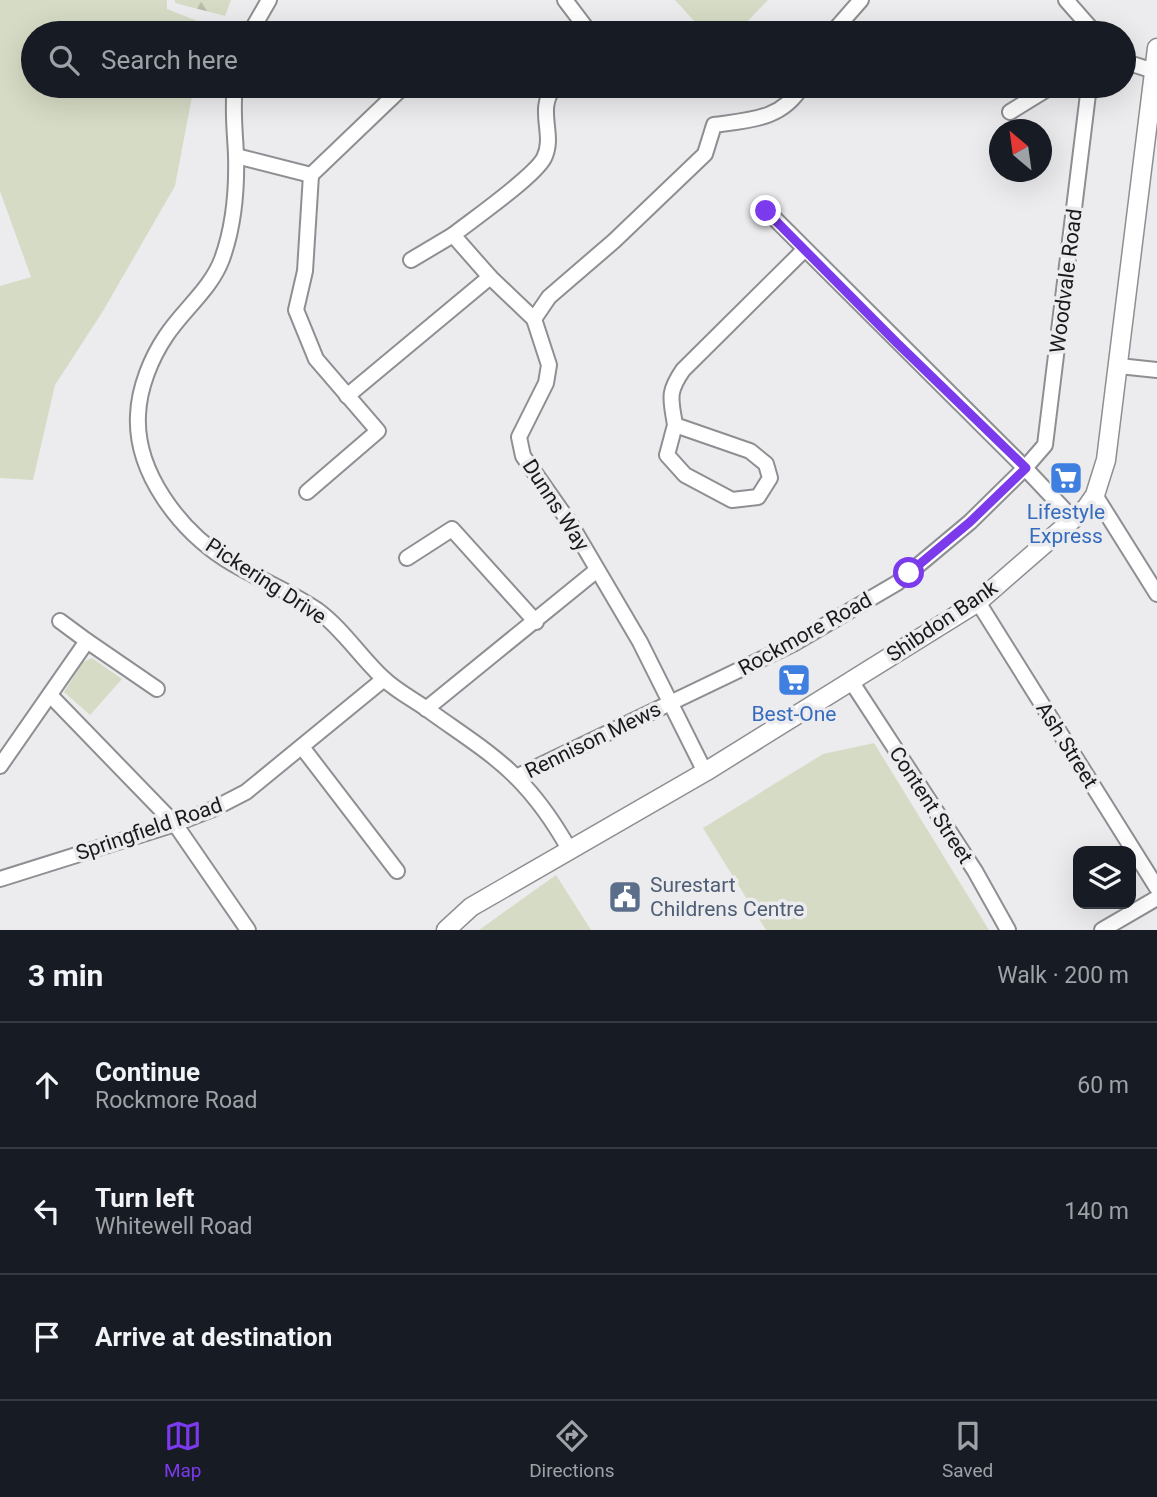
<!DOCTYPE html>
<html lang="en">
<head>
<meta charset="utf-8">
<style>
	:root { --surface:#171b24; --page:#242831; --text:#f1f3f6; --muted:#9ea1a6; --line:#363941; --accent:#7c3aed }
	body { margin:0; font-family:Roboto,sans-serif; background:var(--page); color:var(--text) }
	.controls { position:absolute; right:21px; bottom:21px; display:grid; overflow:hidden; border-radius:14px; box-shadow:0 7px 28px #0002 }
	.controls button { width:63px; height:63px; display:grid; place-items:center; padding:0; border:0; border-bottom:2px solid var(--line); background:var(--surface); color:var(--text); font:35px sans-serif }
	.compass { position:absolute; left:989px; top:119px; width:63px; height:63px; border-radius:50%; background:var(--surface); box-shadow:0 7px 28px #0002; rotate:331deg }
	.stop { position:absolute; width:21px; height:21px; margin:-16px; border:5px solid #7c3aed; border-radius:50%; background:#fff }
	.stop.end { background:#7c3aed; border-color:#fff; box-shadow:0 2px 7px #0008 }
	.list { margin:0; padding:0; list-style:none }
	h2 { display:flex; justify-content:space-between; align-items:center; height:91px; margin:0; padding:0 28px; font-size:30px }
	h2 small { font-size:23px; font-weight:400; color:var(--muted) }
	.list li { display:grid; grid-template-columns:46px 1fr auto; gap:21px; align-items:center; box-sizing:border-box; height:126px; padding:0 28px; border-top:2px solid var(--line) }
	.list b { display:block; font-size:26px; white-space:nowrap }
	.list p { margin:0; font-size:23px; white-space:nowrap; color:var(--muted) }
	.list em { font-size:23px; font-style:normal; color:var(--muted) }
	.icon { flex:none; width:38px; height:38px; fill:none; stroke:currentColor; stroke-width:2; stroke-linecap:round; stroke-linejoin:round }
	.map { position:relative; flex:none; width:1157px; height:930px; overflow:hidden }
	.search { position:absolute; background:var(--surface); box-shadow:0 7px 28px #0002; left:21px; right:21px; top:21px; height:77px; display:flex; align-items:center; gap:18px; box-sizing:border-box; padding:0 24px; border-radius:38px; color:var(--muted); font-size:26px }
	.sheet { height:469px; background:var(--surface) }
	nav { display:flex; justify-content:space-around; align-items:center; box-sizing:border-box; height:98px; border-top:2px solid var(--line); background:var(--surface); font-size:19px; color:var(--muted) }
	nav a { display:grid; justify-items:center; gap:4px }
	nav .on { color:var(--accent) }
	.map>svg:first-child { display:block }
	.forest { fill:url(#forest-firs) }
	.green { fill:#d6dbc5 }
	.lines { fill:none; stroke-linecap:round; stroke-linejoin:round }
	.minor-casing { stroke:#8e8f92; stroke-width:18 }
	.tertiary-casing { stroke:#8e8f92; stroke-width:21 }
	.minor { stroke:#fff; stroke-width:14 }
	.tertiary { stroke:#fff; stroke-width:18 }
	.route { stroke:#7c3aed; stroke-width:9 }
	.labels { text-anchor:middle; stroke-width:7; stroke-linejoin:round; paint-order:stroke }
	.street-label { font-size:21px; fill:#1a1a1b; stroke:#ececef }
	.shop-label { font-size:21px; fill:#366cbe; stroke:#ececef }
	.service-label { font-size:21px; fill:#4e5e75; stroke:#ececef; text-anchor:start }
</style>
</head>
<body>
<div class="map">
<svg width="1157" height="930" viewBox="0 0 1157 930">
	<defs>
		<pattern id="forest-firs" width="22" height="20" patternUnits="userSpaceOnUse" patternTransform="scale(1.75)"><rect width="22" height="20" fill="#d6dbc5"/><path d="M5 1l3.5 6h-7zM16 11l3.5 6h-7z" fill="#b7bba9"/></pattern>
	</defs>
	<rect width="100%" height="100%" fill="#ececef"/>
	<polygon class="forest" points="175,0 231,0 225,16 175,3"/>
	<g class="green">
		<polygon points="0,0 167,0 167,9 205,24 203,33 33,33 33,86 194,86 175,186 103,311 55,385 33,480 0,478 0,286 31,277 0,191"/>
		<polygon points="675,0 768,0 736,33 705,33"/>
		<polygon points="92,658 122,679 90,715 64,692 83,662"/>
		<polygon points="874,743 989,930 766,930 703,828 823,754"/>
		<polygon points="556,875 591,930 479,930"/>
	</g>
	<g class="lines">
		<defs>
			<g id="minor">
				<polyline points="565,0 590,33"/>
				<polyline points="1066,0 1095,33"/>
				<polyline points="377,30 380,33"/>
				<polyline points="250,33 269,0"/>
				<polyline points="832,33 861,0"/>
				<polyline points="1124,59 1129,63 1157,72"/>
				<path d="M235,86c-3,23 0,45 1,69 1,35 -2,71 -14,104 -11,30 -39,51 -56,77 -15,22 -27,52 -28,79 -3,57 41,114 87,144 30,19 63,31 92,51 26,19 44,48 67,69 14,13 32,22 47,33 29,21 60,40 85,65 20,20 39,47 53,72"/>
				<polyline points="1010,112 1052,86"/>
				<polyline points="236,156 311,175"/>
				<polyline points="311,175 404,86"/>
				<polyline points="767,211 1025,468 1074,520"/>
				<polyline points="411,260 453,235"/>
				<path d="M534,319l-44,-42 -37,-42c19,-15 81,-58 91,-77 12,-24 -9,-48 11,-72"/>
				<polyline points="1119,366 1157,370"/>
				<polyline points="347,396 490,277"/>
				<path d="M675,425l-8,30 18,20 47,25 26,-3 12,-19 -4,-14 -16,-13 -75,-26c-4,-26 -8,-32 8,-55l121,-120"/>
				<polyline points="307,492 378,431 316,359 296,310 305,271 311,175"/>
				<polyline points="1095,495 1157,594"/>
				<polyline points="407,558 452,529 536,622"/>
				<polyline points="978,602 1157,888"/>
				<polyline points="87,641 157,689"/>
				<polyline points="851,681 975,871 1008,930"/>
				<polyline points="50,695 175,824 248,930"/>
				<polyline points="426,709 597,570"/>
				<polyline points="302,747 397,871"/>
				<polyline points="0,766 87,641 60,621"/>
				<path d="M705,772l-65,-130 -70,-119 -47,-67 -4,-19 27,-54 3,-18 -15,-46 15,-22 65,-56 91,-87 9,-29c35,-5 68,-5 88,-39"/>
				<polyline points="516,777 793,644 897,583 970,522 1025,468 1045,445 1089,86"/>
				<polyline points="0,879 175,824 213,809 246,792 384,679"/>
				<polyline points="1102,930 1157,898"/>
			</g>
			<polyline id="tertiary" points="446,930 471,907 705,772 978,602 1086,508 1095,495 1106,460 1157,48"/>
		</defs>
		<use href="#minor" class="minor-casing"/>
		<use href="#tertiary" class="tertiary-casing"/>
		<use href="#minor" class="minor"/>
		<use href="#tertiary" class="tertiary"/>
	</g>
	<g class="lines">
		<polyline class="route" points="766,211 897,343 1026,468 970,522 909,573"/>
	</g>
	<defs>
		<symbol id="supermarket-square" viewBox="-11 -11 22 22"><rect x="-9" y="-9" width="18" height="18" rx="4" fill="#3f7fe0" stroke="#ececef"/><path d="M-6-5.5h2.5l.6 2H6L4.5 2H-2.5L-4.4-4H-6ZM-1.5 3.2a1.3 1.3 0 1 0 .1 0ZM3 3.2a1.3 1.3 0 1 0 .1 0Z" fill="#fff"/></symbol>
		<symbol id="civic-square" viewBox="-11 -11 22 22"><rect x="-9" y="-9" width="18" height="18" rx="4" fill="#5c6f8a" stroke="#ececef"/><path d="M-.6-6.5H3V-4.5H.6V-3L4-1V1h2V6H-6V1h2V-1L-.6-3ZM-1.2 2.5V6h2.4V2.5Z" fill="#fff"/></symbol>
	</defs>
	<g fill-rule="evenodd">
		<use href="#supermarket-square" x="1047" y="459" width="38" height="38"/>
		<use href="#supermarket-square" x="775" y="661" width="38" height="38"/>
		<use href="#civic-square" x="606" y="878" width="38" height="38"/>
	</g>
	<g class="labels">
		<g class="street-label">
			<text transform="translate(1066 281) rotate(-83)" y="7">Woodvale Road</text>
			<text transform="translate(556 505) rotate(57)" y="7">Dunns Way</text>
			<text transform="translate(266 581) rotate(33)" y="7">Pickering Drive</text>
			<text transform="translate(942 621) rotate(-34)" y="7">Shibdon Bank</text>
			<text transform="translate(805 634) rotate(-29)" y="7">Rockmore Road</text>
			<text transform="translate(593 740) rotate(-26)" y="7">Rennison Mews</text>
			<text transform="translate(1067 745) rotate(58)" y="7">Ash Street</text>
			<text transform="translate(931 805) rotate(57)" y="7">Content Street</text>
			<text transform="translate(149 829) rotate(-19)" y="7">Springfield Road</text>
		</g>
		<g class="shop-label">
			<text x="1066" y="519">Lifestyle<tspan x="1066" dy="24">Express</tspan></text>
			<text x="794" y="721">Best-One</text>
		</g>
		<g class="service-label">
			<text x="650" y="892">Surestart<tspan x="650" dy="24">Childrens Centre</tspan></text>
		</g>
	</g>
</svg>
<div class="controls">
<button><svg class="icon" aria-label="layers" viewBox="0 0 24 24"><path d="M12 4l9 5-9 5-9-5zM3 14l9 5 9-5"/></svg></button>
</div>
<svg class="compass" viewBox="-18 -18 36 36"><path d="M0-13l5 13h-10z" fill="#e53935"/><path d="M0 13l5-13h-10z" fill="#9ea1a6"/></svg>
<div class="stop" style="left:909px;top:573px"></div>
<div class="stop end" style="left:766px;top:211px"></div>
<div class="search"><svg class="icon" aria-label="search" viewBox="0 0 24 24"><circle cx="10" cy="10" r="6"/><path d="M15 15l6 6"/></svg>Search here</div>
</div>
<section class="sheet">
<h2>3 min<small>Walk · 200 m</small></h2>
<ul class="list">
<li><svg class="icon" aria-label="ahead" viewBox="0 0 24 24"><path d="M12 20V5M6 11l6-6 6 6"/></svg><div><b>Continue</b><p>Rockmore Road</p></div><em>60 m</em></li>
<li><svg class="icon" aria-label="left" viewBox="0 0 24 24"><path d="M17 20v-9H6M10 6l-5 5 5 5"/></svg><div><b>Turn left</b><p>Whitewell Road</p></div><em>140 m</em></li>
<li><svg class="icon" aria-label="arrive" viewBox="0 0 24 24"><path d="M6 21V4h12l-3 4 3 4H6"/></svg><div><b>Arrive at destination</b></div></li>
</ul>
</section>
<nav>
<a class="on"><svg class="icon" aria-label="map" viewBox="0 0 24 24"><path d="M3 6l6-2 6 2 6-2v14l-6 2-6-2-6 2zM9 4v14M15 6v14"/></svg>Map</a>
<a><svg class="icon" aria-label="directions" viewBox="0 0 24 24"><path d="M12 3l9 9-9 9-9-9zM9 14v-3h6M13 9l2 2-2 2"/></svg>Directions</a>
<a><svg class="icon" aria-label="saved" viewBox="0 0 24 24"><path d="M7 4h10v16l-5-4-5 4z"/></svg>Saved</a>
</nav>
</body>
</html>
